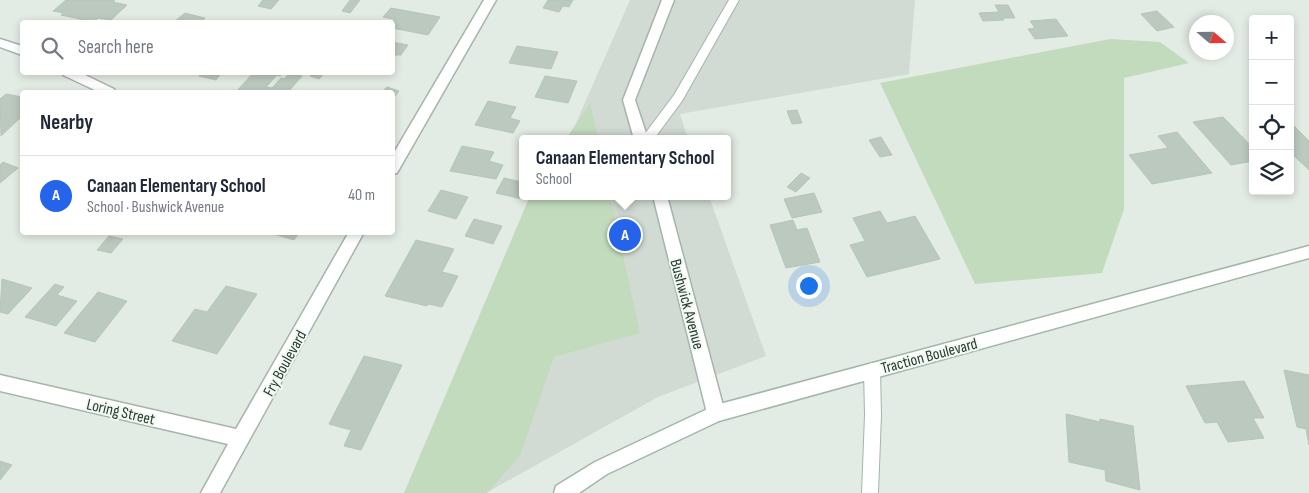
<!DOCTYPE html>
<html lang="en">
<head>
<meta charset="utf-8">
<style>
	:root { --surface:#fff; --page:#f6f6f7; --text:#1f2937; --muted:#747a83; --line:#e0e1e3; --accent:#2563eb }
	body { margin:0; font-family:"Sofia Sans Condensed",sans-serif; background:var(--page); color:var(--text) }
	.controls { position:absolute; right:15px; top:15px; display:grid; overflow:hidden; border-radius:5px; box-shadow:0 2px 8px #0003 }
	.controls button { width:45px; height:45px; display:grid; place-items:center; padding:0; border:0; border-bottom:1px solid var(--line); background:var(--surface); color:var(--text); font:25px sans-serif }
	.compass { position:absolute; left:1189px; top:15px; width:45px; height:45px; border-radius:50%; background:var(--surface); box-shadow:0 2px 8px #0003; rotate:110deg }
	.you { position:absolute; left:808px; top:285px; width:18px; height:18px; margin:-12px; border:4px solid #fff; border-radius:50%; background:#1a73e8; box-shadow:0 0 0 8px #1a73e833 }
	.badge { display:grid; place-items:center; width:32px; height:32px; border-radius:50%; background:var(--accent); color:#fff; font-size:16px; font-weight:700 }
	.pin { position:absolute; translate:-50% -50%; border:2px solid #fff; box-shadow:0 1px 5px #0006 }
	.popup { position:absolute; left:519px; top:135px; width:212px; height:65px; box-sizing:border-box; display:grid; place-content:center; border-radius:5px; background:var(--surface); filter:drop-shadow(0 1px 4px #0005); font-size:16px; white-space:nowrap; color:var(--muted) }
	.popup b { font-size:19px; color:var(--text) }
	.popup::after { content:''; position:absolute; left:50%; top:100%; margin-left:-10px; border:10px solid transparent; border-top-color:var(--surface) }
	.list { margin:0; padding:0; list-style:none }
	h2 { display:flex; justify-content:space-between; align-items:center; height:65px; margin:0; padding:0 20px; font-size:21px }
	h2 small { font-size:16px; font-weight:400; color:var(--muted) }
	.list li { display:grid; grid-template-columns:32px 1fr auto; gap:15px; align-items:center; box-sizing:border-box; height:80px; padding:0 20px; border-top:1px solid var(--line) }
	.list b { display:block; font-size:19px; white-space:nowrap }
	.list p { margin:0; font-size:16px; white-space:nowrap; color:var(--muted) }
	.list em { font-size:16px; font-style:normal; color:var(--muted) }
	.icon { flex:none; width:28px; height:28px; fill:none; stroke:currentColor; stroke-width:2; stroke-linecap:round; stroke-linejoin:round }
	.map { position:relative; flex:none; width:1309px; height:493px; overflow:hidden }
	.search { position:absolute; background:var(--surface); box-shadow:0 2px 8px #0003; left:20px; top:20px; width:375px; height:55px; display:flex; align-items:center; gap:12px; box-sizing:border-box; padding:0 18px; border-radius:5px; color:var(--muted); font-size:19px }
	.panel { position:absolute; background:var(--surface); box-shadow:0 2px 8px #0003; left:20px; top:90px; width:375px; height:145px; border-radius:5px }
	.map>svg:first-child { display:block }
	.built { fill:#d1dbd3 }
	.green { fill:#c2dbbd }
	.building { fill:#bbc9be; stroke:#b6c5b8 }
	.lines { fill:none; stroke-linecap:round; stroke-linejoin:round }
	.lane-casing { stroke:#a6b4a9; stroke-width:2 }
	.street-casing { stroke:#a6b4a9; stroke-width:3 }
	.secondary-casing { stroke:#a2b7a7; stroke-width:3 }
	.lane { fill:#fff; fill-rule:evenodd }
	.street { fill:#fff; fill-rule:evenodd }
	.secondary { fill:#fff; fill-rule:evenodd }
	.labels { text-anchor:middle; stroke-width:4; stroke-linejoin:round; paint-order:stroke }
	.street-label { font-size:16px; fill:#243c2b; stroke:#f3f8f4 }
</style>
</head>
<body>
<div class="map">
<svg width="1309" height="493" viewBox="0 0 1309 493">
	<rect width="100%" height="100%" fill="#e3ece4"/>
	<g class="built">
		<polygon points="630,0 915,0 909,74 680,114 688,139 569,139"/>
		<polygon points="544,196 709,196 766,356 658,397 486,493 415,493"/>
	</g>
	<g class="green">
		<polygon points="1110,39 1160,42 1189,63 1124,78 1124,209 1102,273 975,284 880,83"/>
		<polygon points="590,103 598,139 566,139"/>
		<polygon points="530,196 610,196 640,333 554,357 520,456 487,493 404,493"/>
	</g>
	<g class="building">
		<polygon points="66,0 115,0 113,2 127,5 111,20 98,18 94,22 61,15 64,13 53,11"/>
		<polygon points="263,0 279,0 271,9 258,6"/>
		<polygon points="350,0 360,0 350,13 342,11"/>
		<polygon points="548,0 573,0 569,7 563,6 559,12 543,8"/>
		<polygon points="995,5 1008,5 1015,18 1003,18 1004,20 983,21 979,13 999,12"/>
		<polygon points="391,8 440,17 428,35 392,28 394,19 383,17"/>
		<polygon points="1157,11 1174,27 1157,31 1141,14"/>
		<polygon points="185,13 205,18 201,22 174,22"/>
		<polygon points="1056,19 1068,36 1035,39 1028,29 1035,28 1030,21"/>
		<polygon points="392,42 408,45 401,55 392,55"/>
		<polygon points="517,46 558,52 551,69 509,63"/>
		<polygon points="202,72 222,72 216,80 199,76"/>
		<polygon points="254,72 283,72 280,76 277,75 266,87 272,88 281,78 284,79 291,72 303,72 300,76 302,76 288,92 236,92"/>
		<polygon points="313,72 325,72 319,79 310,76"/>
		<polygon points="545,76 577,81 568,103 535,97"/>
		<polygon points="387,87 399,91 392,100 392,92 382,92"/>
		<polygon points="6,94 22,97 22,116 1,136 0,99"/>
		<polygon points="488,101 516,107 510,118 520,121 513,133 475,125"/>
		<polygon points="797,110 802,123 792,124 787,111"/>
		<polygon points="1223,117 1253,148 1253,161 1231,165 1193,122"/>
		<polygon points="1290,122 1309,141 1309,170 1290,152"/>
		<polygon points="1177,132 1212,173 1152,184 1129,155 1168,148 1158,136"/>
		<polygon points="881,137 892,155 880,157 869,140"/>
		<polygon points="462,146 494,152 489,161 503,165 496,179 450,171"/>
		<polygon points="3,162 18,168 0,183 0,165"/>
		<polygon points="801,173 810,178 796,192 787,187"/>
		<polygon points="504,178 522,182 523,196 522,199 496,193"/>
		<polygon points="441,190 468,197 456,219 428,211"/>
		<polygon points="814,193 822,212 792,218 784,199"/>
		<polygon points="880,211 887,223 915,216 940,259 867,277 850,245 865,241 853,218"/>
		<polygon points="474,219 502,226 493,244 465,236"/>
		<polygon points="793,220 797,230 807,228 820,262 786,268 770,225"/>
		<polygon points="267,232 300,232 294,240"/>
		<polygon points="109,236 123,239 111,253 97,250"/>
		<polygon points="416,240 454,249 442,272 458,276 442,307 428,304 427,306 385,296"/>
		<polygon points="2,279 32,288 8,314 0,312"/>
		<polygon points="55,284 64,287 57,295 77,301 56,326 25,317"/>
		<polygon points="226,286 257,294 217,354 172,341 195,309 207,312"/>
		<polygon points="98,292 127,301 95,342 64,333"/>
		<polygon points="364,356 402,365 361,450 344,446 351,430 329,424"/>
		<polygon points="1284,370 1309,375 1309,445 1306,429 1297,427"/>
		<polygon points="1244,381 1264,418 1253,418 1264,438 1228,442 1217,422 1205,423 1186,386"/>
		<polygon points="1066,414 1100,422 1100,419 1133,426 1140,490 1106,481 1105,470 1069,462"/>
		<polygon points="0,461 12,465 0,480"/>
	</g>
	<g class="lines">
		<defs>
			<g id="lane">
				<polygon points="729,0 739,0 682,101 654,139 641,139 674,95"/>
				<polygon points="872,363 877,365 880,370 881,415 878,493 862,493 865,415 864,370 867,365"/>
			</g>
			<g id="street">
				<polygon points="484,0 496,0 397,173 392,174 392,156"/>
				<polygon points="662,0 674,0 635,100 648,139 634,139 623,100"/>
				<polygon points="0,39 22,46 22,55 0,47"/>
				<polygon points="61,72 79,72 114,89 115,92 99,92 63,75"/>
				<polygon points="653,196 667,196 725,413 722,419 716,421 710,419 707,413"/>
				<polygon points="349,232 364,232 220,493 201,493 228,444 0,391 0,375 236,429"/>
			</g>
			<polygon id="secondary" points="1309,246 1309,258 719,421 607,474 579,493 554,493 556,486 595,462 716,405"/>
		</defs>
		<use href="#lane" class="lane-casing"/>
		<use href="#street" class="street-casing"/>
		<use href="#secondary" class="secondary-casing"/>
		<use href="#lane" class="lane"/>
		<use href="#street" class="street"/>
		<use href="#secondary" class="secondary"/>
	</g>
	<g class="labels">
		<g class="street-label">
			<text transform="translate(688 304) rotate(75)" y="6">Bushwick Avenue</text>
			<text transform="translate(929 355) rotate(-15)" y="6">Traction Boulevard</text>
			<text transform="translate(284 363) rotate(-61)" y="6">Fry Boulevard</text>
			<text transform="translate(121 411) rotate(13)" y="6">Loring Street</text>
		</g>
	</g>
</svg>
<div class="controls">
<button>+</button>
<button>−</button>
<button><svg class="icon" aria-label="locate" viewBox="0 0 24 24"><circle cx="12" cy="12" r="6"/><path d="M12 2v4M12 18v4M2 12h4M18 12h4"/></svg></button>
<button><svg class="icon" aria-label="layers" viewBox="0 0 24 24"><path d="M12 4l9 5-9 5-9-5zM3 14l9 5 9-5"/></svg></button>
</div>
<svg class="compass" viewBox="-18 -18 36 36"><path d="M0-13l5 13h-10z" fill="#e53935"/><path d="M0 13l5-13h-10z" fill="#747a83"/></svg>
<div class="you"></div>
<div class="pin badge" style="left:625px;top:235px">A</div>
<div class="popup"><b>Canaan Elementary School</b>School</div>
<div class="search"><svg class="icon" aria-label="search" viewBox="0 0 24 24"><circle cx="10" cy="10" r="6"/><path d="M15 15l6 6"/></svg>Search here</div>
<section class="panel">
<h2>Nearby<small></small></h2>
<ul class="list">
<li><span class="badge">A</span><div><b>Canaan Elementary School</b><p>School · Bushwick Avenue</p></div><em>40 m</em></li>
</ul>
</section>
</div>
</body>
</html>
